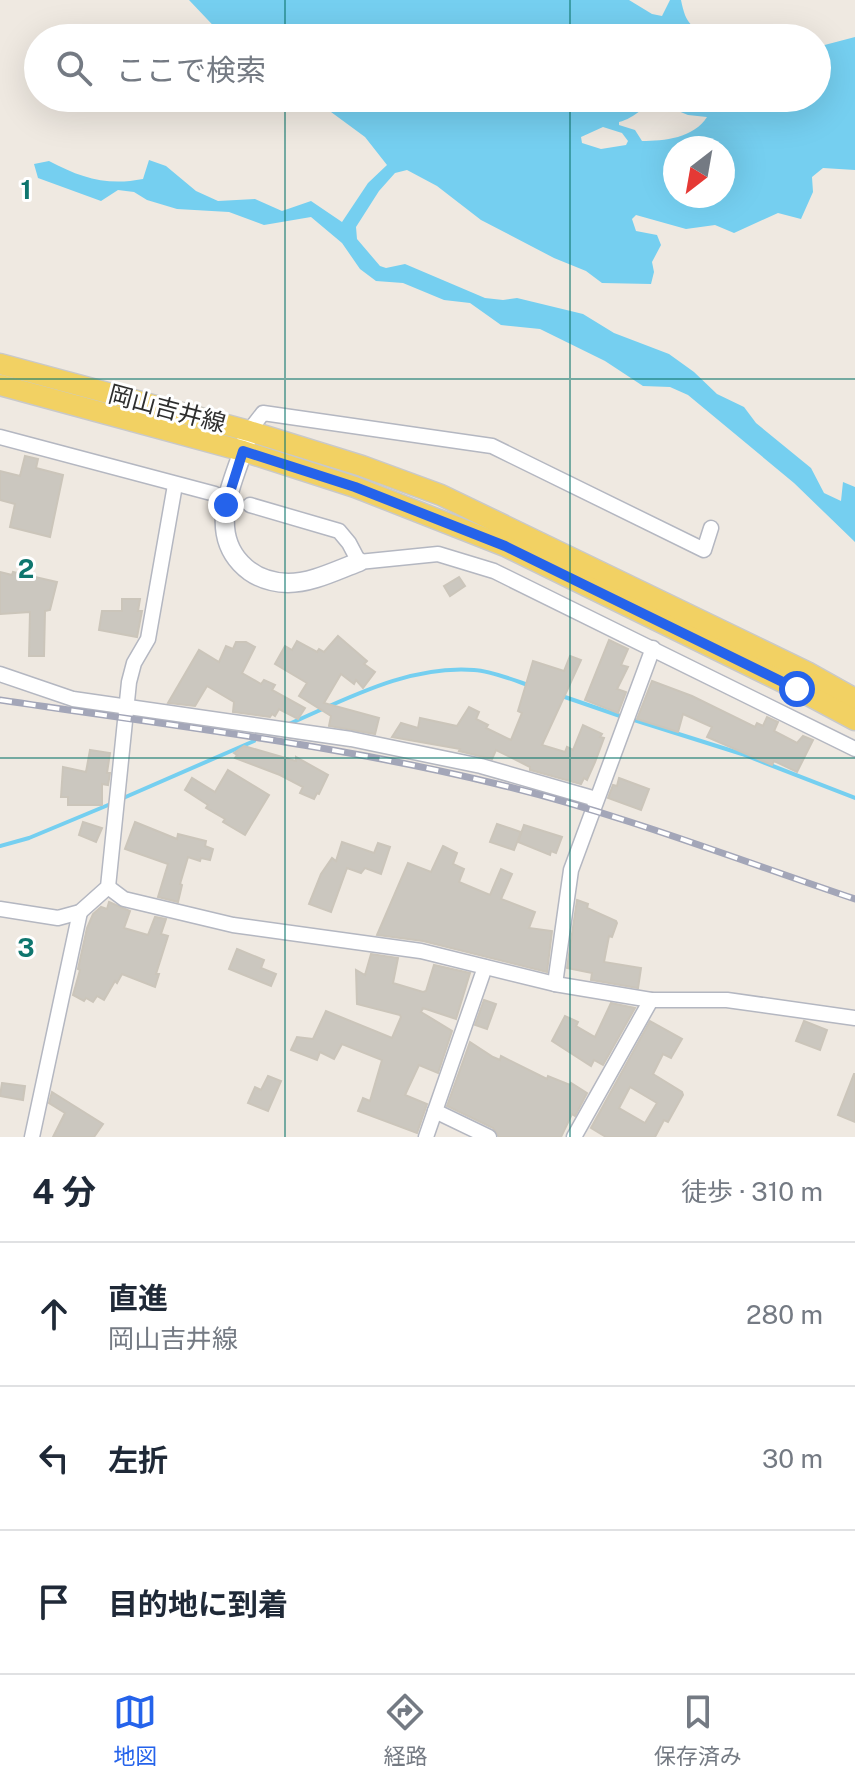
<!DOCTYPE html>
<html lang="ja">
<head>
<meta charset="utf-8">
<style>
	:root { --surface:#fff; --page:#f6f6f7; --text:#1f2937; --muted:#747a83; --line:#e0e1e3; --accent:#2563eb }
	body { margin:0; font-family:"Public Sans","Noto Sans JP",sans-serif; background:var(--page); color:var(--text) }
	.compass { position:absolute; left:663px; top:136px; width:72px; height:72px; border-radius:50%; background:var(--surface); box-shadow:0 8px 32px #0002; rotate:211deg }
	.stop { position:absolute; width:24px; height:24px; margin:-18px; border:6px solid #2563eb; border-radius:50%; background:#fff }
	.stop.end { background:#2563eb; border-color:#fff; box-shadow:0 2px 8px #0008 }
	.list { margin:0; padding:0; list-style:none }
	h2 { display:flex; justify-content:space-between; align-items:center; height:104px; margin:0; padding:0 32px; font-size:34px }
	h2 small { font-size:26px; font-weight:400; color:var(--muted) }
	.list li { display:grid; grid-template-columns:52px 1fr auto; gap:24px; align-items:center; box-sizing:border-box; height:144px; padding:0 32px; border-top:2px solid var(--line) }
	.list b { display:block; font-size:30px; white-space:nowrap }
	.list p { margin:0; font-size:26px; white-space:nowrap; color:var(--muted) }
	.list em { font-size:26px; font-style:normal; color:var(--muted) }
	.icon { flex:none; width:44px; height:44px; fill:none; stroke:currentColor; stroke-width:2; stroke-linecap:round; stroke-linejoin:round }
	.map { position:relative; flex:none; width:855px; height:1137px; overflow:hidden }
	.search { position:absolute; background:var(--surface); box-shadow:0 8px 32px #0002; left:24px; right:24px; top:24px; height:88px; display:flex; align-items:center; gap:20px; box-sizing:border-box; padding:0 28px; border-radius:44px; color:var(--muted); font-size:30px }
	.sheet { height:536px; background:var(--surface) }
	nav { display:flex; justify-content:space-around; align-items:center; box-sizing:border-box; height:112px; border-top:2px solid var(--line); background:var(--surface); font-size:22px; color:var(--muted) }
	nav a { display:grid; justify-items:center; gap:4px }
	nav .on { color:var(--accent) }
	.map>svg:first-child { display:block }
	.water { fill:#75cff0; fill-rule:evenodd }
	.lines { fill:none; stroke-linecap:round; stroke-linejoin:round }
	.stream { stroke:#75cff0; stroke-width:4 }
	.building { fill:#cbc7bf; stroke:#cbc5ba; stroke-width:2; fill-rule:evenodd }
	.street-casing { stroke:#b4b7c1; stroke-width:17 }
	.secondary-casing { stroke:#b4b7c1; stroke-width:21 }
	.primary-casing { stroke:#c9c9c9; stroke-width:23 }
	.street { stroke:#fff; stroke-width:14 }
	.secondary { stroke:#fff; stroke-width:18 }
	.primary { stroke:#f2d163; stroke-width:20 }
	.rail-casing { stroke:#a3a6b8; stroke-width:7 }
	.rail { stroke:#fff; stroke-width:4; stroke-dasharray:12; stroke-linecap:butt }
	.route { stroke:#2563eb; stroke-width:10 }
	.grid { fill:none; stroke:#0f766e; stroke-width:2; stroke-opacity:0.55 }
	.labels { text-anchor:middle; stroke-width:6; stroke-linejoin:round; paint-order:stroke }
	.street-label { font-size:24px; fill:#2e2e2e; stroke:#fff }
	.grid-label { font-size:26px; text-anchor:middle; font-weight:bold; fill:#0f766e; stroke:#fff; stroke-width:6; stroke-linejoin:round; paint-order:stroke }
</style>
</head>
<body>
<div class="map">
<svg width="855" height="1137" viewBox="0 0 855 1137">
	<rect width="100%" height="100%" fill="#efe9e1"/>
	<g class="water">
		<path d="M189,0h440l23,14 10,2 8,-16h11c5,25 10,27 33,38h-489z"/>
		<path d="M855,37v133l-32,-2 -11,9 1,15 -12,27 -23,-6 -44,20 -19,-8 -29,4 -50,-14 -4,4 4,12 21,4 4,10 -9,17 2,10 -3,12 -49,-1 -16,-12 -32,-13 -73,-38 -44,-34 -30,-16 -12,3 -16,18 -23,36 1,12 23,27 6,2 19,-4 80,34 18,2 14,-2 66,16 31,19 55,21 25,18 23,22 27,13 12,16 55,45 13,25 17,8 2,-19 12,5v55l-61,-59 -106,-88 -18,-8 -27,-1 -38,-25 -65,-32 -39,-4 -31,-22 -26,-3 -41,-17 -27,-2 -16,-12 -18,-26 -31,-26 -47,8 -35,-13 -52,-3 -30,-9 -13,-8 -16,-2 -17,11 -63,-23 -4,-14 15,-3c32,17 58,25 94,18l6,-19 17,6 30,25 22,10 37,-2 27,12 29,-10 31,21 26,-39 19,-18 -22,-28 -53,-39h505v-51zM656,102l32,13 19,2c-13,21 -43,24 -65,24l-7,-11 -16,-5v-3c17,-4 24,-17 37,-20zM603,127l19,6 6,8 -2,4 -25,4 -19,-6 -1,-6zM675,148h48v48h-48z"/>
	</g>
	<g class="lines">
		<g class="stream">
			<polyline points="559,695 623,717"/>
			<polyline points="631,719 742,754 855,798"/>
			<path d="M289,724c58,-25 119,-59 185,-54 17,1 37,9 54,15"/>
			<polyline points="121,799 254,741"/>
			<polyline points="0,846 29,838 113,803"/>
		</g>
	</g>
	<g class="building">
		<polygon points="25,456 38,459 36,468 63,475 50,537 10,527 15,504 0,500 0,471 20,476"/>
		<polygon points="0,572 12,575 13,572 57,582 50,610 45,611 44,656 29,656 30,612 0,614"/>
		<polygon points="459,577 465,586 450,596 444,586"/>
		<polygon points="122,599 140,599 138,611 142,611 137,637 99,630 102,611 122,611"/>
		<polygon points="338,636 367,661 364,664 375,672 363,688 356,680 354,684 341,674 324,703 379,718 375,734 329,726 331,716 299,696 307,683 275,664 285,646 292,650 297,641 317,652 319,649 324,652"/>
		<polygon points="609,640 628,649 621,665 628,667 617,689 626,692 618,713 585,700"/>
		<polygon points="236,642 246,642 255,647 242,673 261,684 264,680 275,685 272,690 305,708 298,719 279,709 275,716 272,714 270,717 233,712 234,702 207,686 195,706 168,703 199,650 219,662 226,646 233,649"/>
		<polygon points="570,656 581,660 542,745 565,752 567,747 573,750 583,725 602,734 600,737 604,738 595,762 587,780 584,778 581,784 530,770 530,767 496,750 492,759 459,751 460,749 392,737 401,723 418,728 420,718 457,726 469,707 479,712 476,719 488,725 486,728 511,740 522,713 518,711 533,661 564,671"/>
		<polygon points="652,681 692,696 755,727 757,723 763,726 767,717 778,722 774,731 797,743 803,736 813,740 797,772 774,761 772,765 707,737 712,727 683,714 678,732 637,719"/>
		<polygon points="244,746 296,761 296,757 328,775 319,794 317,793 314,799 300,793 303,787 280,775 235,758 237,755 234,753"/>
		<polygon points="90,750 110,753 107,773 110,773 108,785 102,784 102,805 68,805 68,797 61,797 63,767 86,772"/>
		<polygon points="228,770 269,795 245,835 223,822 225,819 206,808 208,805 185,790 192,778 215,792"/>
		<polygon points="619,778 649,789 641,810 608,798 613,785 617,786"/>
		<polygon points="83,822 102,828 96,842 79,835"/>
		<polygon points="135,822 177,839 178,834 206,841 205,846 213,849 210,860 201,858 200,861 188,857 180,884 182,885 178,902 158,897 168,864 125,849"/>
		<polygon points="497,824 521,832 514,850 490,842"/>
		<polygon points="524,825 562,837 556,853 551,851 550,855 518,842"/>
		<polygon points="342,842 374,853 378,843 390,847 381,874 365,868 361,873 347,868 331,912 309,904 321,874 332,858 336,861"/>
		<polygon points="443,846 457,853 453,864 464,869 459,882 490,895 501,869 512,874 501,899 535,912 529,928 552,931 547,972 423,941 377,935 408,863 431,872"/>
		<polygon points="577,900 588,904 587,908 616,921 617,923 612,937 609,936 604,962 641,968 638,988 591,980 592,973 567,968"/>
		<polygon points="109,902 130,911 124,928 148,935 155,917 166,919 161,934 168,936 156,974 159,974 155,987 122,974 117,983 115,981 104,1000 97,996 93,1002 86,998 84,1001 73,995 80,970 78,969 87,928 93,914 101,907 107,909"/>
		<polygon points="237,949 264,960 261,968 276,974 271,986 229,969"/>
		<polygon points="371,954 398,958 393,983 423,992 426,991 434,965 470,973 456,1019 423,1008 421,1012 452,1031 438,1073 419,1065 405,1095 427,1104 417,1133 358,1111 363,1098 370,1101 382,1060 342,1044 334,1059 320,1052 317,1060 291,1050 297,1037 313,1039 326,1011 392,1038 401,1017 400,1015 357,1004 356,970 365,975"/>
		<polygon points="484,1000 496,1004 487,1029 475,1025"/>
		<polygon points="611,1003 635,1008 603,1065 594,1060 591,1066 552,1041 565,1016 578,1022 576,1026 595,1037"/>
		<path d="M650,1021l32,18 -11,19 -8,-4 -10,20 29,18 1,3 -15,27 -4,-2 -9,17h-49l-15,-9zM630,1087l27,16 -12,20 -26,-15z"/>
		<polygon points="804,1021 827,1030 820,1050 796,1041"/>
		<polygon points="470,1042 493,1057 500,1060 501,1056 547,1079 548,1076 570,1085 571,1083 587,1093 575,1116 572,1114 561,1137 499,1137 493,1128 447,1106"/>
		<polygon points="854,1074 855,1074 855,1122 838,1115"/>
		<polygon points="268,1076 281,1081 268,1111 248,1103 255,1087 261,1090"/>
		<polygon points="2,1083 25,1086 23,1100 0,1096"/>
		<polygon points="52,1092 103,1124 94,1137 53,1137 65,1113 49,1103"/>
	</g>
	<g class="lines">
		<defs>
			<g id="street">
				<polyline points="249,431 263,413 492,446 704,550 711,528"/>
				<polyline points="0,437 215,494"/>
				<polyline points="250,505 339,531 349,543 359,562 438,554 494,571 855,749"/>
				<polyline points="0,674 73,699 351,739 481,766 596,799"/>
				<polyline points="108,887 124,899 233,925 421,951 555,984 651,1000 727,1000 855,1018"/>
				<polyline points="0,909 58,918 80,912 108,887 129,682 134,663 148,639 175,485"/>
				<polyline points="555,984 571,870 653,648"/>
				<polyline points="435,1111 489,1137"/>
				<polyline points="32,1137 80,912"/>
				<polyline points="426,1137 485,967"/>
				<polyline points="574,1137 651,1000"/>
			</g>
			<path id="secondary" d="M247,438c-7,25 -20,51 -22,77 -3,39 24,67 63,68 24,0 49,-13 71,-21"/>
			<g id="primary">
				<polyline points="0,364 249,431 362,466 441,495 807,672 855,699"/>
				<polyline points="0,385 243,451 355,487 505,546 797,689 855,720"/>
			</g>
		</defs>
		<use href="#street" class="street-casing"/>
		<use href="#secondary" class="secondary-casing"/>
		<use href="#primary" class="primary-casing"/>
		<use href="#street" class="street"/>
		<use href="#secondary" class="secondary"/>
		<use href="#primary" class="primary"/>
		<defs>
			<path id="rail" d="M0,700c166,25 333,44 497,84 121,29 239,75 358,115"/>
		</defs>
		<use href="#rail" class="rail-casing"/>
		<use href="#rail" class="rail"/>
	</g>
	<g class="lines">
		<polyline class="route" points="226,505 243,451 355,487 505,546 797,689"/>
	</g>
	<path class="grid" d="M285,0v38M570,0v38M285,98v1039M570,98v1039M0,379h855M0,758h855"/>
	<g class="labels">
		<g class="street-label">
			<text transform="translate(167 409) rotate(15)" y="8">岡山吉井線</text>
		</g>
	</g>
	<g class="grid-label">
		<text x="26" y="199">1</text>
		<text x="26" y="578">2</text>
		<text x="26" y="957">3</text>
	</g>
</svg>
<svg class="compass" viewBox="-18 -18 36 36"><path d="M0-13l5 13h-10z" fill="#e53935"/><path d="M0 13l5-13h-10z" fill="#747a83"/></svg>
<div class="stop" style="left:797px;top:689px"></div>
<div class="stop end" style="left:226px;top:505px"></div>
<div class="search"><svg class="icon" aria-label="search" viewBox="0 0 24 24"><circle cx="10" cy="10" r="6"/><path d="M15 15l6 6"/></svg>ここで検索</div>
</div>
<section class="sheet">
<h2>4 分<small>徒歩 · 310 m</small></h2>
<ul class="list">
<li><svg class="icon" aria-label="ahead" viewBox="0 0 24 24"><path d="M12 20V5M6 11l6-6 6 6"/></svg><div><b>直進</b><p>岡山吉井線</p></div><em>280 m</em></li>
<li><svg class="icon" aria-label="left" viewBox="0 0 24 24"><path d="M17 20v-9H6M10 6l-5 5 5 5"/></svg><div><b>左折</b></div><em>30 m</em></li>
<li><svg class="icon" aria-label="arrive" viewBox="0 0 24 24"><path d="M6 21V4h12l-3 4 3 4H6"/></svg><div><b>目的地に到着</b></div></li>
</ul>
</section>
<nav>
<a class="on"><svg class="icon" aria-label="map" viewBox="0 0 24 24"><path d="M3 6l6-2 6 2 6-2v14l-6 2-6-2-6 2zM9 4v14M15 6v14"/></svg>地図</a>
<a><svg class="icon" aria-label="directions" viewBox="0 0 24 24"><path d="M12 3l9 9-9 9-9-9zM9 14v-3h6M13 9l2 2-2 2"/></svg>経路</a>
<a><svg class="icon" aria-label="saved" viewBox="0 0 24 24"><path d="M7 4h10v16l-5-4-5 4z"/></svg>保存済み</a>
</nav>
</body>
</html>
